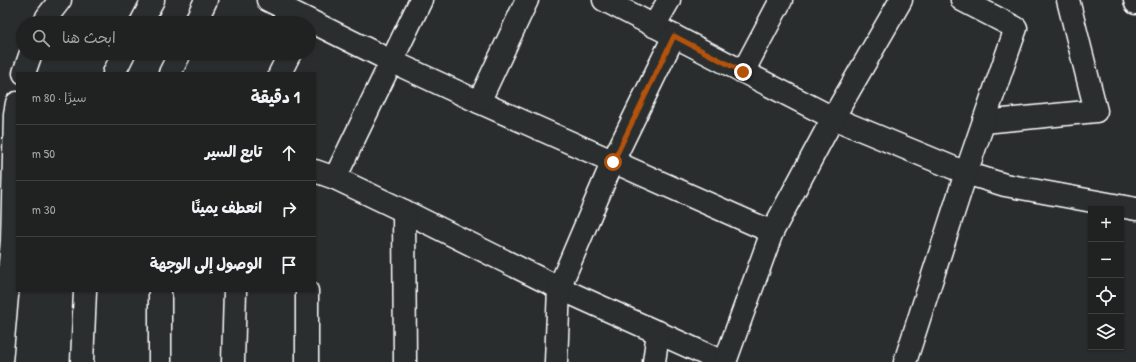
<!DOCTYPE html>
<html lang="ar">
<head>
<meta charset="utf-8">
<style>
	:root { --surface:#202222; --page:#282a2a; --text:#f1f3f6; --muted:#a2a4a5; --line:#3d3f40 }
	body { margin:0; font-family:"Patrick Hand","Playpen Sans Arabic",sans-serif; background:var(--page); color:var(--text); direction:rtl }
	.controls { position:absolute; right:12px; bottom:12px; display:grid; overflow:hidden; border-radius:0px; box-shadow:0 1px 3px #0004 }
	.controls button { width:36px; height:36px; display:grid; place-items:center; padding:0; border:0; border-bottom:1px solid var(--line); background:var(--surface); color:var(--text); font:20px sans-serif }
	.stop { position:absolute; width:12px; height:12px; margin:-9px; border:3px solid #b45309; border-radius:50%; background:#fff }
	.stop.end { background:#b45309; border-color:#fff; box-shadow:0 1px 4px #0008 }
	.list { margin:0; padding:0; list-style:none }
	h2 { display:flex; justify-content:space-between; align-items:center; height:52px; margin:0; padding:0 16px; font-size:17px }
	h2 small { font-size:13px; font-weight:400; color:var(--muted) }
	.list li { display:grid; grid-template-columns:26px 1fr auto; gap:12px; align-items:center; box-sizing:border-box; height:56px; padding:0 16px; border-top:1px solid var(--line) }
	.list b { display:block; font-size:15px; white-space:nowrap }
	.list em { font-size:13px; font-style:normal; color:var(--muted) }
	.icon { flex:none; width:22px; height:22px; fill:none; stroke:currentColor; stroke-width:2; stroke-linecap:round; stroke-linejoin:round }
	.map { position:relative; flex:none; width:1136px; height:362px; overflow:hidden; direction:ltr }
	.search { position:absolute; background:var(--surface); box-shadow:0 1px 3px #0004; left:16px; top:16px; width:300px; height:44px; display:flex; align-items:center; gap:10px; box-sizing:border-box; padding:0 14px; border-radius:22px; color:var(--muted); font-size:15px }
	.panel { position:absolute; background:var(--surface); box-shadow:0 1px 3px #0004; left:16px; top:72px; width:300px; height:220px; border-radius:0px; direction:rtl }
	.map>svg:first-child { display:block }
	.lines { fill:none; stroke-linecap:round; stroke-linejoin:round }
	.minor-casing { stroke:#fff; stroke-width:25 }
	.minor { stroke:#2a2d2e; stroke-width:22 }
	.route { stroke:#b45309; stroke-width:5 }
</style>
</head>
<body>
<div class="map">
<svg width="1136" height="362" viewBox="0 0 1136 362">
	<rect width="100%" height="100%" fill="#2a2d2e"/>
	<filter id="ink" filterUnits="userSpaceOnUse"><feTurbulence type="fractalNoise" baseFrequency=".025" numOctaves="2"/><feDisplacementMap in="SourceGraphic" scale="8" xChannelSelector="R" yChannelSelector="G"/><feConvolveMatrix kernelMatrix="1 2 1 2 8 2 1 2 1" color-interpolation-filters="sRGB"/></filter>
	<g filter="url(#ink)">
		<g class="lines">
			<defs>
				<g id="minor">
					<polyline points="268,0 391,61 479,102 772,232"/>
					<polyline points="604,0 833,118 966,173 1005,185 1136,209"/>
					<polyline points="1135,0 1136,3"/>
					<polyline points="45,23 47,17 60,0"/>
					<polyline points="141,23 153,0"/>
					<polyline points="195,23 206,0"/>
					<polyline points="654,26 669,0"/>
					<polyline points="743,72 781,0"/>
					<polyline points="24,73 31,53"/>
					<polyline points="114,73 124,53"/>
					<polyline points="170,73 180,53"/>
					<polyline points="280,73 290,53"/>
					<polyline points="479,102 527,0"/>
					<polyline points="984,122 1096,111 1068,0"/>
					<polyline points="315,171 335,178 404,211 559,288 723,362"/>
					<polyline points="335,178 421,0"/>
					<polyline points="404,211 405,362"/>
					<polyline points="307,291 307,362"/>
					<polyline points="1,362 12,241 15,114 17,103"/>
					<polyline points="82,362 85,291"/>
					<polyline points="160,362 160,291"/>
					<polyline points="233,362 235,291"/>
					<polyline points="556,362 559,288 613,161 674,36"/>
					<polyline points="654,362 658,332"/>
					<polyline points="725,362 772,232 833,118 901,0"/>
					<polyline points="905,362 966,173 1016,28 962,0"/>
				</g>
			</defs>
			<use href="#minor" class="minor-casing"/>
			<use href="#minor" class="minor"/>
		</g>
	</g>
	<g class="lines" filter="url(#ink)">
		<polyline class="route" points="613,162 674,36 743,72"/>
	</g>
</svg>
<div class="controls">
<button>+</button>
<button>−</button>
<button><svg class="icon" aria-label="locate" viewBox="0 0 24 24"><circle cx="12" cy="12" r="6"/><path d="M12 2v4M12 18v4M2 12h4M18 12h4"/></svg></button>
<button><svg class="icon" aria-label="layers" viewBox="0 0 24 24"><path d="M12 4l9 5-9 5-9-5zM3 14l9 5 9-5"/></svg></button>
</div>
<div class="stop" style="left:613px;top:162px"></div>
<div class="stop end" style="left:743px;top:72px"></div>
<div class="search"><svg class="icon" aria-label="search" viewBox="0 0 24 24"><circle cx="10" cy="10" r="6"/><path d="M15 15l6 6"/></svg>ابحث هنا</div>
<section class="panel">
<h2>1 دقيقة<small>سيرًا · 80 m</small></h2>
<ul class="list">
<li><svg class="icon" aria-label="ahead" viewBox="0 0 24 24"><path d="M12 20V5M6 11l6-6 6 6"/></svg><div><b>تابع السير</b></div><em>50 m</em></li>
<li><svg class="icon" aria-label="right" viewBox="0 0 24 24"><path d="M7 20v-9h11M14 6l5 5-5 5"/></svg><div><b>انعطف يمينًا</b></div><em>30 m</em></li>
<li><svg class="icon" aria-label="arrive" viewBox="0 0 24 24"><path d="M6 21V4h12l-3 4 3 4H6"/></svg><div><b>الوصول إلى الوجهة</b></div></li>
</ul>
</section>
</div>
</body>
</html>
